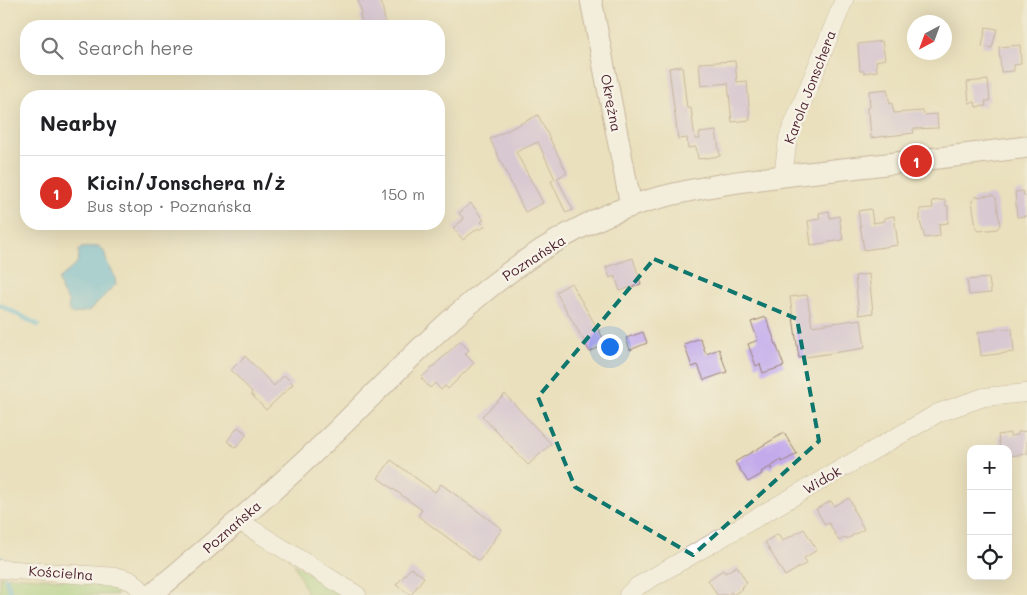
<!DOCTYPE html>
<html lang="en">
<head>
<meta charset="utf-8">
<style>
	:root { --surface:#fff; --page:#f6f6f6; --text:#202124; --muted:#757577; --line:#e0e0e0; --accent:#d93025 }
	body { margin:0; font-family:Mali,sans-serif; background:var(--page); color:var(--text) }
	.controls { position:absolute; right:15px; bottom:15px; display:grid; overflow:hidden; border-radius:10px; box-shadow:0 5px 20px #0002 }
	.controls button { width:45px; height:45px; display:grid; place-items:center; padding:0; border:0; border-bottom:1px solid var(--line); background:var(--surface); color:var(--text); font:25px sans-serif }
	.compass { position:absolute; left:907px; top:15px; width:45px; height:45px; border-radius:50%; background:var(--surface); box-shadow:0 5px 20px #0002; rotate:221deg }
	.you { position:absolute; left:609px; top:346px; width:18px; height:18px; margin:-12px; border:4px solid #fff; border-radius:50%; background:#1a73e8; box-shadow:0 0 0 8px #1a73e833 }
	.badge { display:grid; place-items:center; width:32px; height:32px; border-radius:50%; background:var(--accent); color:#fff; font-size:16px; font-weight:700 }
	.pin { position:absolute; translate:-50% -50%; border:2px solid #fff; box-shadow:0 1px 5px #0006 }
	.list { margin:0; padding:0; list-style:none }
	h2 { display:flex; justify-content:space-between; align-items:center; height:65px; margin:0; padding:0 20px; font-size:21px }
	h2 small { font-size:16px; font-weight:400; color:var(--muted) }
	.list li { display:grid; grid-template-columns:32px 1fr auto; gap:15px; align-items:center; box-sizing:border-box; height:75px; padding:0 20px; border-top:1px solid var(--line) }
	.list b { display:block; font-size:19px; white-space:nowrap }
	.list p { margin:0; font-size:16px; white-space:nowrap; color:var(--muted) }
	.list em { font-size:16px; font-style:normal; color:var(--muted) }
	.icon { flex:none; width:28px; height:28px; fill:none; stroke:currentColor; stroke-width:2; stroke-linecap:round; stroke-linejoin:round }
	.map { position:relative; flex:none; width:1027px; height:595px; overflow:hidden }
	.search { position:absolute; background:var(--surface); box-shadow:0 5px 20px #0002; left:20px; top:20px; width:425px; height:55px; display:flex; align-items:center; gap:12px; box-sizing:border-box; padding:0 18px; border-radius:20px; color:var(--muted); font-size:19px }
	.panel { position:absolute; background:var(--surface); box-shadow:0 5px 20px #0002; left:20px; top:90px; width:425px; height:140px; border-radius:20px }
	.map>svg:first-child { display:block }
	.green { fill:#9fd281; stroke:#747856 }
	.water { fill:#64bce1; stroke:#576e86 }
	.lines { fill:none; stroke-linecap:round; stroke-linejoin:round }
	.stream { stroke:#64bce1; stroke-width:5 }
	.building { fill:#c3abeb }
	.minor-casing { stroke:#9a8074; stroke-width:19 }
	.tertiary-casing { stroke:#9a8074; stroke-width:23 }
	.minor { stroke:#fff; stroke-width:18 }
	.tertiary { stroke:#fff; stroke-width:21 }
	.marked { fill:none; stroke:#0f766e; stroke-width:4; stroke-dasharray:10 6; stroke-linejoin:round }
	.labels { text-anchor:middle; stroke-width:4.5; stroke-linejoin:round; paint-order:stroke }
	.street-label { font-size:14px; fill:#4a1f2b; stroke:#f7f3e8 }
</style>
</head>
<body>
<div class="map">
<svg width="1027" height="595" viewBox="0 0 1027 595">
	<rect width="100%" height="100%" fill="#f7f3e8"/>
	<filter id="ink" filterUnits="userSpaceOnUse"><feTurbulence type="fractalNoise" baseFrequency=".02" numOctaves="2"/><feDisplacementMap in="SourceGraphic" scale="10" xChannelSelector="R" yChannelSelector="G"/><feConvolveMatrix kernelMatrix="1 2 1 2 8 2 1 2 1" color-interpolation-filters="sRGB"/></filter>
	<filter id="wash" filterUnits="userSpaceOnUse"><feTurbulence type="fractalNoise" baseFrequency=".0096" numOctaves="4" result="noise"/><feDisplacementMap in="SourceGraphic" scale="20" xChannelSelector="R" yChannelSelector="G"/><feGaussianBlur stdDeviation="1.12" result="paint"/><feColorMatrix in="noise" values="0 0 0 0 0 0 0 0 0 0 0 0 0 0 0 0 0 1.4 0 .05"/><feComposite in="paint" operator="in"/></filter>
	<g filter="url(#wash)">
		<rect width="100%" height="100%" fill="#eae0bd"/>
		<g class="green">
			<polygon points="294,564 344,595 308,595"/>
			<polygon points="0,576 118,582 123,589 116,595 0,595"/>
		</g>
		<path class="water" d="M99,246l6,7c1,14 10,16 11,31l-27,27 -16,3 -4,-3 -1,-3 1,-6 -7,-10 -3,-12c8,-11 23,-14 19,-29l3,-3z"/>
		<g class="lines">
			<g class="stream">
				<polyline points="0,305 38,325"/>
				<polyline points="0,558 7,562"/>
				<polyline points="6,578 11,595"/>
			</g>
		</g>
		<g id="blocks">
			<g class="building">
				<polygon points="358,0 381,0 386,26 362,26 360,14 362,14"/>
				<polygon points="986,27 997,29 992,48 982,46"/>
				<polygon points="882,41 885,59 876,61 877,71 864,73 864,71 860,71 858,44"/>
				<polygon points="1020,45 1021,64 1014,65 1014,71 1001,72 999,47"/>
				<polygon points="735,61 737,82 747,81 750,120 732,122 728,83 701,86 699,63"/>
				<polygon points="682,66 687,108 691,108 695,139 700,139 699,133 716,131 720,156 698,159 696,147 688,148 687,138 678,139 669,68"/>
				<polygon points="988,80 990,101 985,101 986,106 976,107 975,102 969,103 967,82"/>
				<polygon points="887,89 890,104 892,103 894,113 923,111 924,115 937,114 938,128 913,129 914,133 871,138 869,113 867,113 867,108 870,107 869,91"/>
				<polygon points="538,115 567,173 557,178 573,210 566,213 551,181 555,179 538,142 516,152 543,203 525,212 490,139"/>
				<polygon points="1023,191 1024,196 1027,196 1027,216 1017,217 1015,192"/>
				<polygon points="993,195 996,198 1000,225 997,229 979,231 976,228 972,201 975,197"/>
				<polygon points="945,200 946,206 948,206 948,223 939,224 940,236 925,238 920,222 920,209 933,208 932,201"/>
				<polygon points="471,203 484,220 481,222 485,226 480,230 478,228 463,240 453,228 464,219 459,213"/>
				<polygon points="871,209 873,223 884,221 884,218 894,216 898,245 864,250 858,211"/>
				<polygon points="829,211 830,218 839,216 843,240 811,245 808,221 820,219 819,213"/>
				<polygon points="633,258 641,284 620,291 615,276 610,278 606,267"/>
				<polygon points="869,274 873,313 859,315 855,276"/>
				<polygon points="989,278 991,293 969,295 967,280"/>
				<polygon points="571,283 606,343 590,352 556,292"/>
				<polygon points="807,295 812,326 861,319 865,348 799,358 790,297"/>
				<polygon points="766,317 784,366 763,373 760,364 756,366 748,344 758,340 751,322"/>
				<polygon points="1012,328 1014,352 981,356 978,332"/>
				<polygon points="643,332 647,343 630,350 626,338"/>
				<polygon points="700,338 706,354 719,349 727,372 704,380 698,365 692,367 684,344"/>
				<polygon points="460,341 469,350 465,354 474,363 448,389 445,386 441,390 435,383 430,388 421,378"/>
				<polygon points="245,356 274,386 284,375 293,384 266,410 251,394 252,392 231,370"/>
				<polygon points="505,394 551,444 528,465 482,416"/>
				<polygon points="238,427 247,434 236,448 227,441"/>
				<polygon points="1027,431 1027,454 1008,456 1008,449 1000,449 998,435 1010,433 1010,436 1018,435 1018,432"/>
				<polygon points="784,433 797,454 782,462 781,460 772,466 772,470 770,467 761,472 762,474 748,482 735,462"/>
				<polygon points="391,460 435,492 441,484 502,529 479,561 418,516 422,510 378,478"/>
				<polygon points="849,498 854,508 853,509 864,529 847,539 846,537 839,541 829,523 825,525 816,509 831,501 834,506"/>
				<polygon points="804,529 817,550 804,558 807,563 785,576 765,542 778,534 782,541"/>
				<polygon points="737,566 747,583 741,587 742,589 733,595 731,592 727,595 717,595 708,580 723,570 725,573"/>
				<polygon points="411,568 424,577 411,595 396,585"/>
			</g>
		</g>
	</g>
	<g filter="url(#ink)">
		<use href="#blocks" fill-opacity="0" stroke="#9a8074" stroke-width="1"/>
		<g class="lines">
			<defs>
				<g id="minor">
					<polyline points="783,176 788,138 844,0"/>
					<polyline points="239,521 357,595"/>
					<polyline points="0,569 118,577 132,581 146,595"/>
					<polyline points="628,595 638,586 938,413 984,397 1027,393"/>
				</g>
				<g id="tertiary">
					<polyline points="591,0 631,206"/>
					<path d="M151,595c59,-49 118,-99 173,-152 91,-88 184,-195 307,-237 66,-22 143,-29 212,-37 62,-7 123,-14 184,-22"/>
				</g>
			</defs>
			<use href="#minor" class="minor-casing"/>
			<use href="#tertiary" class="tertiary-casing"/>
			<use href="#minor" class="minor"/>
			<use href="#tertiary" class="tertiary"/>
		</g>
	</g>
	<path d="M0 0H1027V595H0ZM654,259l143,60 22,122 -126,114 -118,-68 -37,-90z" fill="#eae0bd" fill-opacity=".55" fill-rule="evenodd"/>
	<path class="marked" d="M654,259l143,60 22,122 -126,114 -118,-68 -37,-90z"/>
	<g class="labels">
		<g class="street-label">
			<text transform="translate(810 87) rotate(-69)" y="5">Karola Jonschera</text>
			<text transform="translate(611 103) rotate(79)" y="5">Okrężna</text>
			<text transform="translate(534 258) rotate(-33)" y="5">Poznańska</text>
			<text transform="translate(822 480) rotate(-30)" y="5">Widok</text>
			<text transform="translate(232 527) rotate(-41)" y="5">Poznańska</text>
			<text transform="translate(61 573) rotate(4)" y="5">Kościelna</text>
		</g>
	</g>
</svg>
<div class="controls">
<button>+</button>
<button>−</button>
<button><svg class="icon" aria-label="locate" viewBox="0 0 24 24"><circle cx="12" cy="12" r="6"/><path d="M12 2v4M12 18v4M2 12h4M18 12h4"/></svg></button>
</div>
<svg class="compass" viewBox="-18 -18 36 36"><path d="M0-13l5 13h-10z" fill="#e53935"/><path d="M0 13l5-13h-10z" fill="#757577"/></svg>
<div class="you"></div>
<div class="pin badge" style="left:916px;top:161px">1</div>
<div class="search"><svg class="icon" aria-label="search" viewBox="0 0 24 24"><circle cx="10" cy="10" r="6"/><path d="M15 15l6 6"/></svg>Search here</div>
<section class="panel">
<h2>Nearby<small></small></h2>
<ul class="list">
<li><span class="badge">1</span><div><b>Kicin/Jonschera n/ż</b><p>Bus stop · Poznańska</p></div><em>150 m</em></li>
</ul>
</section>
</div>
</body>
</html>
